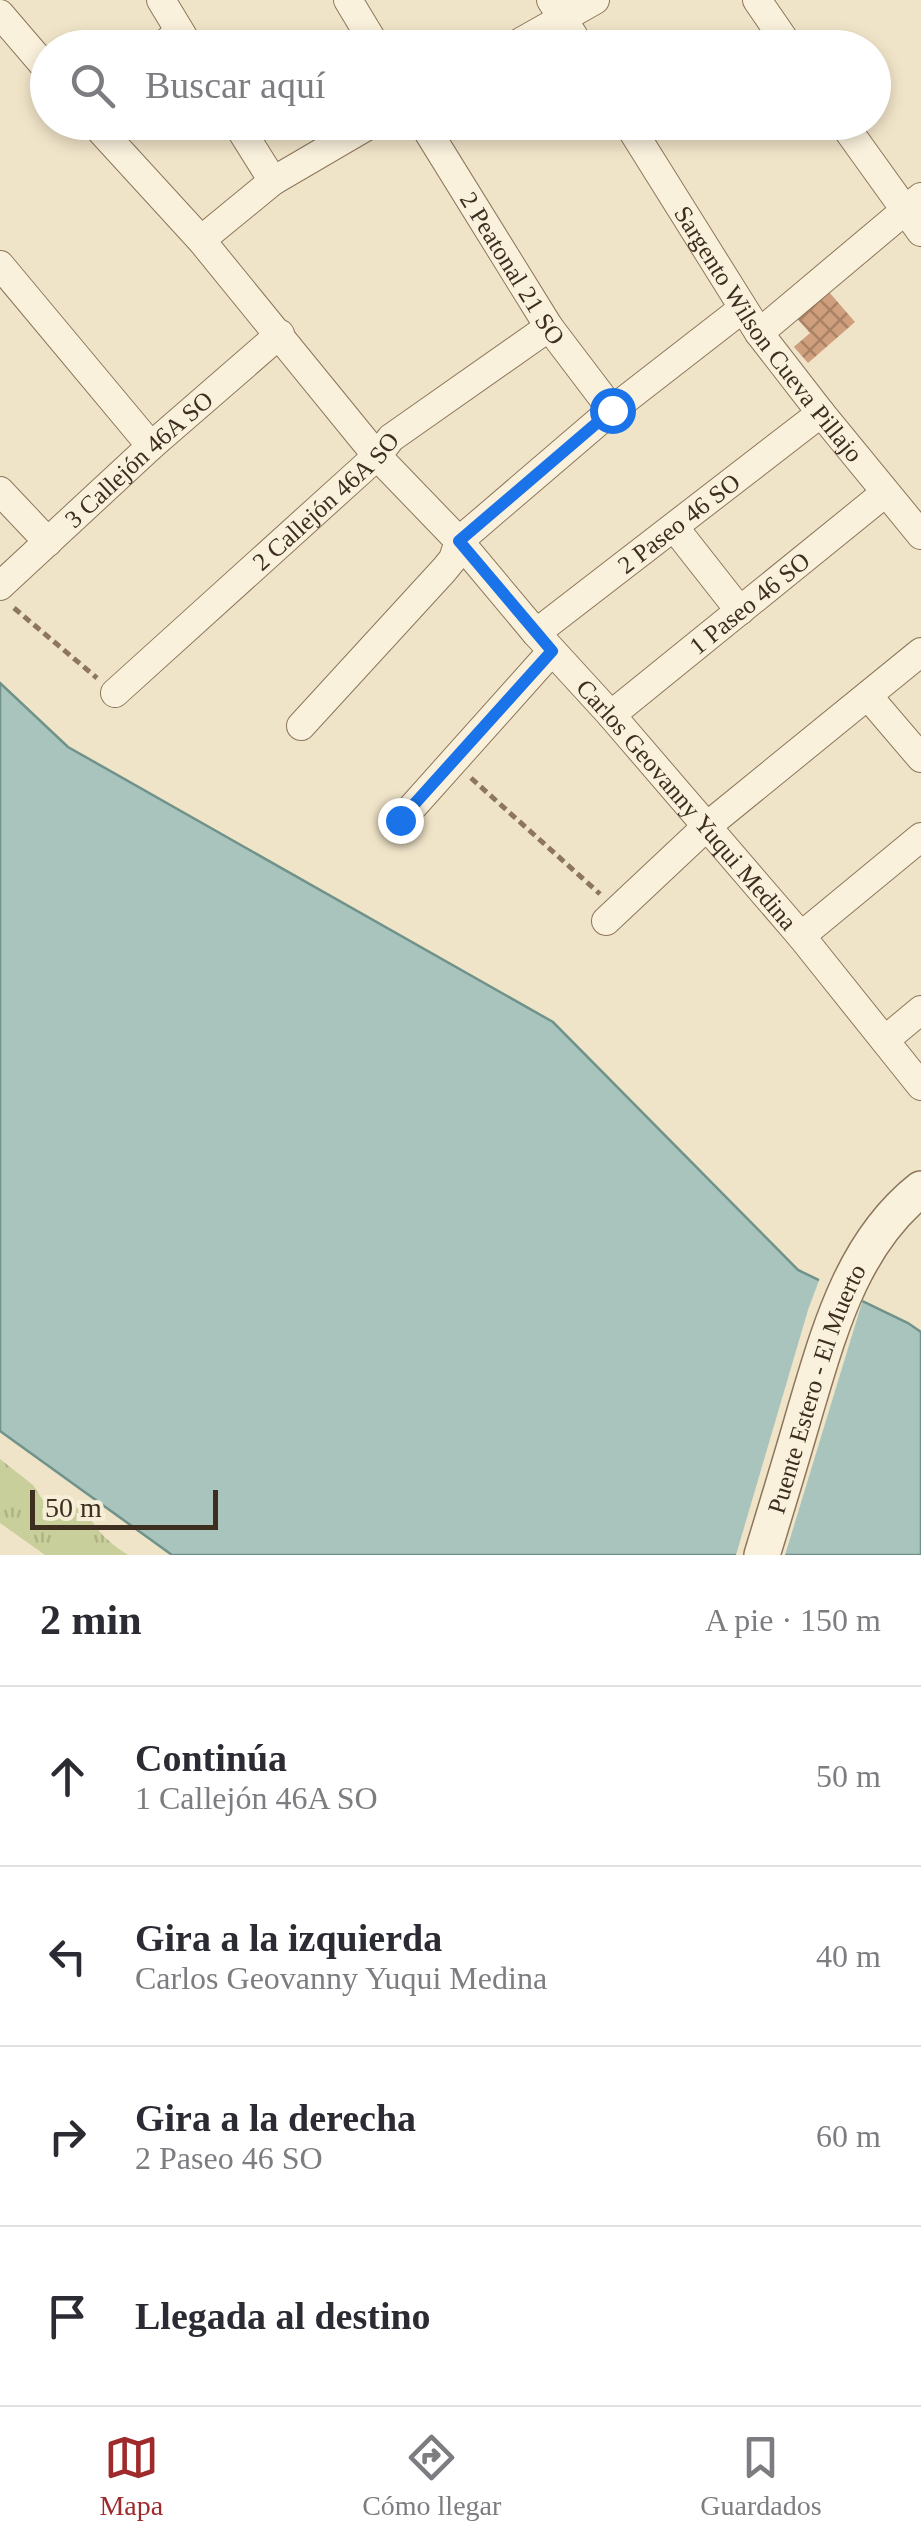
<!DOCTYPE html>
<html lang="es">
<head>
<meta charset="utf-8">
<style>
	:root { --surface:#fff; --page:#f2f2f3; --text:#2b2b33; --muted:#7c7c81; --line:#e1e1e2; --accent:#9e2a2b }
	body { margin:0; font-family:Georgia,serif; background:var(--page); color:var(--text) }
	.scale { position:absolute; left:30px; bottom:25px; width:188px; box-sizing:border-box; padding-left:10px; border:5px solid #3d2e20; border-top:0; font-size:28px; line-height:35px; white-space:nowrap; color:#3d2e20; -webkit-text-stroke:8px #f7eed8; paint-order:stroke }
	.stop { position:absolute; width:30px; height:30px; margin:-22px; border:8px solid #1a73e8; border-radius:50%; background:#fff }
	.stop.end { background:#1a73e8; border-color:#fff; box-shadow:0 2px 10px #0008 }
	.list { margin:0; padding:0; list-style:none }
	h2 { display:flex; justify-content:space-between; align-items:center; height:130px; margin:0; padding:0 40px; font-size:42px }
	h2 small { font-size:32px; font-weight:400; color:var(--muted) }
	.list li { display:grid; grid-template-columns:65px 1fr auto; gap:30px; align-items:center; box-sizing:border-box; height:180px; padding:0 40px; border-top:2px solid var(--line) }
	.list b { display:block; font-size:38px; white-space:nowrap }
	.list p { margin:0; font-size:32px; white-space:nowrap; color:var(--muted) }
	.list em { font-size:32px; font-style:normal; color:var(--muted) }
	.icon { flex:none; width:55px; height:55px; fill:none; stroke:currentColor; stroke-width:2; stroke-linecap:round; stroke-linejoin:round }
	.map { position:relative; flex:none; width:921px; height:1555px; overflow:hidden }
	.search { position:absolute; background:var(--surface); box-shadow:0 5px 15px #0003; left:30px; right:30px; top:30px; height:110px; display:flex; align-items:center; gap:25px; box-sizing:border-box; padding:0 35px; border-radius:55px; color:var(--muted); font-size:38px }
	.sheet { height:850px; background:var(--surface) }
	nav { display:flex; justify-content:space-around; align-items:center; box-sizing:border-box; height:140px; border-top:2px solid var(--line); background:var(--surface); font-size:28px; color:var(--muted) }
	nav a { display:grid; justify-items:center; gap:5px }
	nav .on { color:var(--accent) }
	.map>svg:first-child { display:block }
	.park { fill:url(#park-tufts) }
	.water { fill:#a9c4bc; stroke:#6f938a; stroke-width:2.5 }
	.pier { fill:#f0e4c8 }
	.building { fill:url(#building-cross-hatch) }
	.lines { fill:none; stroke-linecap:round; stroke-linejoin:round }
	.minor-casing { stroke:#8d765c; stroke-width:30 }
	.tertiary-casing { stroke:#8d765c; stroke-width:38 }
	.path { stroke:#8d765c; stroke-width:5; stroke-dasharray:8 5; stroke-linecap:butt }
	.minor { stroke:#faf1dc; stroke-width:28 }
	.tertiary { stroke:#faf1dc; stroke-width:35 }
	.route { stroke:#1a73e8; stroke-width:12 }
	.labels { text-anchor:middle; stroke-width:8; stroke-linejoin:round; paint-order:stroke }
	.street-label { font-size:25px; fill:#3d2e20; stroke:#f7eed8 }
</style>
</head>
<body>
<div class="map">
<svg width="921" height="1555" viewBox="0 0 921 1555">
	<defs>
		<pattern id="park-tufts" width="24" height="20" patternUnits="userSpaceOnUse" patternTransform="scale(2.5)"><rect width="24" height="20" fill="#c9cf9b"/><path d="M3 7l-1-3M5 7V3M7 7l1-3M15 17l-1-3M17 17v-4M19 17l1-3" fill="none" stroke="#aeb285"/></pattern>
		<pattern id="building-cross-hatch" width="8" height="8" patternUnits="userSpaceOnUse" patternTransform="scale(2.5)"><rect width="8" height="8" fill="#cf9f7d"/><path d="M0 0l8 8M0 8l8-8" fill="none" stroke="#a98266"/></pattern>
	</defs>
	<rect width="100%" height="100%" fill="#f0e4c8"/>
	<path class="park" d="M0,1459l33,26 11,17 28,3 14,5c9,20 23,33 42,45h-83l-45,-32z"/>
	<polygon class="water" points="0,683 68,747 553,1022 798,1270 908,1323 921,1332 921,1555 172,1555 0,1431"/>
	<polygon class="pier" points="821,1275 864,1296 785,1555 736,1555 808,1310"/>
	<polygon class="building" points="823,285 855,322 808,363 794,347 810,333 792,313"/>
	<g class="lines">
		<defs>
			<g id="minor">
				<polyline points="161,0 190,48"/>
				<polyline points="348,0 377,48"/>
				<polyline points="551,0 581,48"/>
				<polyline points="757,0 790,48"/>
				<polyline points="0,14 48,70"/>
				<polyline points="159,48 180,32"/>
				<polyline points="510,48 595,0"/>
				<path id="s1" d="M93,122l108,118 176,216 82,85 77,92 75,82 190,221 120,150"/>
				<polyline points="236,122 273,181"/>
				<path id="s2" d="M422,122l127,205 63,83"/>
				<path id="s3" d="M627,122l132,211 62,80 100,122"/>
				<polyline points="842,122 921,232"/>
				<polyline points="201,240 273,181 374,122"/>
				<polyline points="0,265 151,446"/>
				<polyline points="759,333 921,197"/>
				<polyline points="0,491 48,542"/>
				<polyline points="674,527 740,611"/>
				<path id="s4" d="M0,586l151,-140 129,-112"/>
				<path id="s5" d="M536,633l285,-220"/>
				<path id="s6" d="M115,693l262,-237 14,-18 158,-111"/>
				<polyline points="868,696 921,758"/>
				<path id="s7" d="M611,715l274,-222"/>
				<polyline points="301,726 444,570 453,559 459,541 612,410 742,309"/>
				<polyline points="400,821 552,651"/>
				<polyline points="606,921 706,827 921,652"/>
				<polyline points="801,936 921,837"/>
				<polyline points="885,1040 921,1010"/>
			</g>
			<g id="tertiary">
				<path id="s8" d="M762,1555c15,-49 30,-98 44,-147 24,-80 47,-165 115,-219"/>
			</g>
		</defs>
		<use href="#minor" class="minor-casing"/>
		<use href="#tertiary" class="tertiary-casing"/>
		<g class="path">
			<polyline points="14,608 97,678"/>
			<polyline points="471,778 600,894"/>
		</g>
		<use href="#minor" class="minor"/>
		<use href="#tertiary" class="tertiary"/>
	</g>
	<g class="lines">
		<polyline class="route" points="400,820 552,651 459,541 612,410"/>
	</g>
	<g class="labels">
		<g class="street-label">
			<text dy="9" stroke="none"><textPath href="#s2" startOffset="172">2 Peatonal 21 SO</textPath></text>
			<text dy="9" stroke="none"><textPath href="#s3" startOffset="255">Sargento Wilson Cueva Pillajo</textPath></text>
			<text dy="9" stroke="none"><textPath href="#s4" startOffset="188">3 Callejón 46A SO</textPath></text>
			<text dy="9" stroke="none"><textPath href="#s6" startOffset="285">2 Callejón 46A SO</textPath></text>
			<text dy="9" stroke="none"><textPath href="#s5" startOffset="180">2 Paseo 46 SO</textPath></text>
			<text dy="9" stroke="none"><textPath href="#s7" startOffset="178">1 Paseo 46 SO</textPath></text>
			<text dy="9" stroke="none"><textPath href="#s1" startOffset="905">Carlos Geovanny Yuqui Medina</textPath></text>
			<text dy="9" stroke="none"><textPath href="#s8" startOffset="175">Puente Estero - El Muerto</textPath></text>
		</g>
	</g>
</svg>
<div class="scale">50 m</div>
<div class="stop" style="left:612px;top:410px"></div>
<div class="stop end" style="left:400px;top:820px"></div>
<div class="search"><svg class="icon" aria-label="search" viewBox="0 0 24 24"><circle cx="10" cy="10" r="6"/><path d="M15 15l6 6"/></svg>Buscar aquí</div>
</div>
<section class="sheet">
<h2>2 min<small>A pie · 150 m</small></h2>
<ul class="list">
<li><svg class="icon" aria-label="ahead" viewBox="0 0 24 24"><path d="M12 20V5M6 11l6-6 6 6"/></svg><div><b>Continúa</b><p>1 Callejón 46A SO</p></div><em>50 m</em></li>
<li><svg class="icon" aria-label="left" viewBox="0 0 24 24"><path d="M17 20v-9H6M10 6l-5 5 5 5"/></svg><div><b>Gira a la izquierda</b><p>Carlos Geovanny Yuqui Medina</p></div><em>40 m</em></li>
<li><svg class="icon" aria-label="right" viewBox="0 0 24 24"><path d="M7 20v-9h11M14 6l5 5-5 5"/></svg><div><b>Gira a la derecha</b><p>2 Paseo 46 SO</p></div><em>60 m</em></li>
<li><svg class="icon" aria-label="arrive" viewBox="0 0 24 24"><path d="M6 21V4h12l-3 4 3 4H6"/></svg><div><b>Llegada al destino</b></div></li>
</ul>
</section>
<nav>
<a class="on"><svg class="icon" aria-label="map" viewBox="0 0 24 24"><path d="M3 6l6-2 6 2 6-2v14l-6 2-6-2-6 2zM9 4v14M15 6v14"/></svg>Mapa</a>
<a><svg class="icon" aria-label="directions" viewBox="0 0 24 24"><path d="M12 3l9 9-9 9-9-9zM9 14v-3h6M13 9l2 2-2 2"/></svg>Cómo llegar</a>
<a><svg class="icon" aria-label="saved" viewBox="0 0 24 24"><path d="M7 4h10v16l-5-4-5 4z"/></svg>Guardados</a>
</nav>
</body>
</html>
